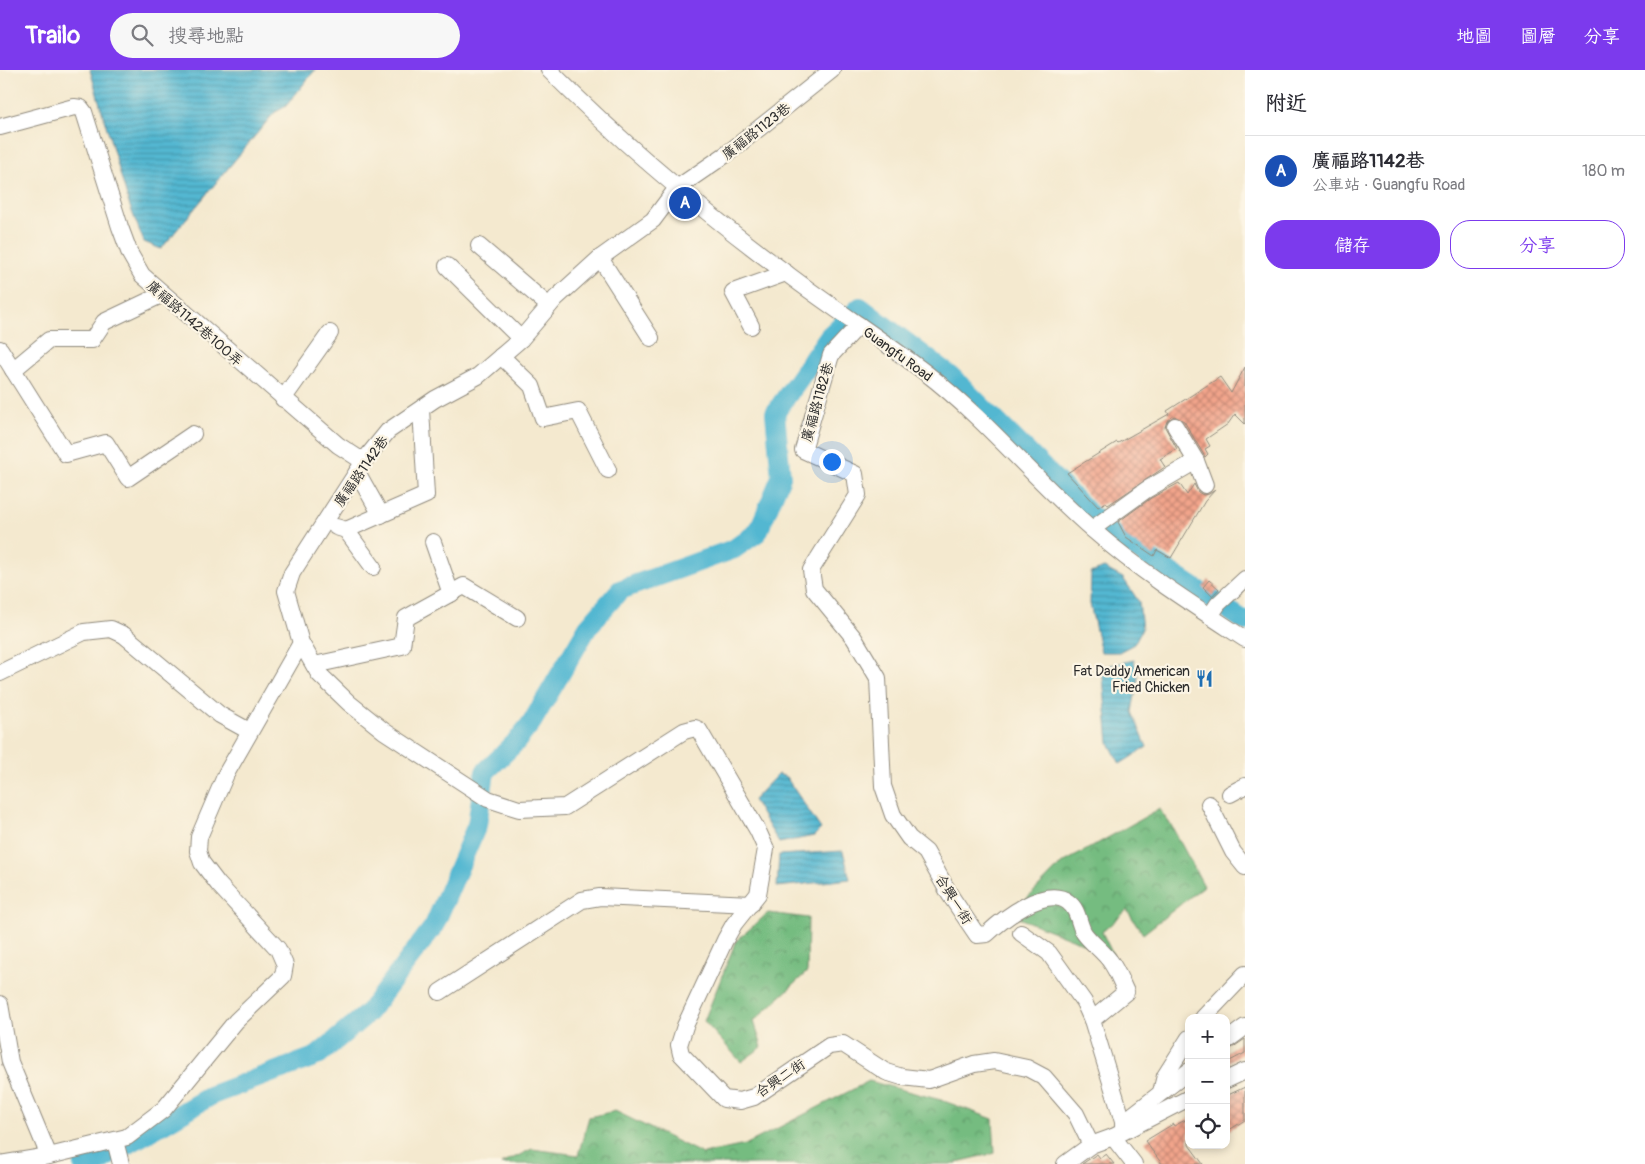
<!DOCTYPE html>
<html lang="zh-TW">
<head>
<meta charset="utf-8">
<style>
	:root { --surface:#fff; --page:#f7f7f7; --text:#2b2b33; --muted:#7c7c81; --line:#e1e1e2; --accent:#7c3aed }
	body { margin:0; font-family:Pangolin,"LXGW WenKai TC",sans-serif; background:var(--page); color:var(--text) }
	.controls { position:absolute; right:15px; bottom:15px; display:grid; overflow:hidden; border-radius:10px; box-shadow:0 2px 8px #0003 }
	.controls button { width:45px; height:45px; display:grid; place-items:center; padding:0; border:0; border-bottom:1px solid var(--line); background:var(--surface); color:var(--text); font:25px sans-serif }
	.you { position:absolute; left:831px; top:391px; width:18px; height:18px; margin:-12px; border:4px solid #fff; border-radius:50%; background:#1a73e8; box-shadow:0 0 0 8px #1a73e833 }
	.badge { display:grid; place-items:center; width:32px; height:32px; border-radius:50%; background:var(--accent); color:#fff; font-size:16px; font-weight:700 }
	.pin { position:absolute; translate:-50% -50%; border:2px solid #fff; box-shadow:0 1px 5px #0006 }
	.list { margin:0; padding:0; list-style:none }
	h2 { display:flex; justify-content:space-between; align-items:center; height:65px; margin:0; padding:0 20px; font-size:21px }
	h2 small { font-size:16px; font-weight:400; color:var(--muted) }
	.list li { display:grid; grid-template-columns:32px 1fr auto; gap:15px; align-items:center; box-sizing:border-box; height:70px; padding:0 20px; border-top:1px solid var(--line) }
	.list b { display:block; font-size:19px; white-space:nowrap }
	.list p { margin:0; font-size:16px; white-space:nowrap; color:var(--muted) }
	.list em { font-size:16px; font-style:normal; color:var(--muted) }
	.actions { display:flex; gap:10px; padding:15px 20px }
	.actions a { flex:1; padding:11px 0; border:1px solid var(--accent); border-radius:20px; text-align:center; font-size:18px; color:var(--accent) }
	.actions .main { background:var(--accent); color:#fff }
	.icon { flex:none; width:28px; height:28px; fill:none; stroke:currentColor; stroke-width:2; stroke-linecap:round; stroke-linejoin:round }
	.map { position:relative; flex:none; width:1245px; height:1094px; overflow:hidden }
	header { display:flex; align-items:center; gap:30px; box-sizing:border-box; height:70px; padding:0 25px; background:var(--accent); color:#fff }
	header strong { font-size:24px }
	nav { display:flex; gap:28px; margin-inline-start:auto; font-size:18px }
	.search { width:350px; height:45px; background:var(--page); display:flex; align-items:center; gap:12px; box-sizing:border-box; padding:0 18px; border-radius:28px; color:var(--muted); font-size:19px }
	main { display:flex }
	aside { flex:1; background:var(--surface) }
	.map>svg:first-child { display:block }
	.forest { fill:url(#forest-crowns); stroke:#507456 }
	.water { fill:url(#water-rules); stroke:#3f717e }
	.lines { fill:none; stroke-linecap:round; stroke-linejoin:round }
	.river { stroke:#53b7d1; stroke-width:20 }
	.building { fill:url(#building-cross-hatch) }
	.minor-casing { stroke:#908a7d; stroke-width:18 }
	.minor { stroke:#fff; stroke-width:16 }
	.labels { text-anchor:middle; stroke-width:4.5; stroke-linejoin:round; paint-order:stroke }
	.street-label { font-size:14px; fill:#2b2b2b; stroke:#fcf5e5 }
	.poi-label { font-size:14px; fill:#2b2b2b; stroke:#fcf5e5; text-anchor:end }
</style>
</head>
<body>
<header>
<strong>Trailo</strong>
<div class="search"><svg class="icon" aria-label="search" viewBox="0 0 24 24"><circle cx="10" cy="10" r="6"/><path d="M15 15l6 6"/></svg>搜尋地點</div>
<nav><a>地圖</a><a>圖層</a><a>分享</a></nav>
</header>
<main>
<div class="map">
<svg width="1245" height="1094" viewBox="0 0 1245 1094">
	<defs>
		<pattern id="forest-crowns" width="20" height="18" patternUnits="userSpaceOnUse" patternTransform="scale(1.25)"><rect width="20" height="18" fill="#75bc80"/><path d="M2 6a3 3 0 1 1 6 0M12 15a3 3 0 1 1 6 0" fill="none" stroke="#609969"/></pattern>
		<pattern id="water-rules" width="6" height="5" patternUnits="userSpaceOnUse" patternTransform="scale(1.25)"><rect width="6" height="5" fill="#53b7d1"/><path d="M0 2.5h6" fill="none" stroke="#4595aa"/></pattern>
		<pattern id="building-cross-hatch" width="8" height="8" patternUnits="userSpaceOnUse" patternTransform="scale(1.25)"><rect width="8" height="8" fill="#f2a48b"/><path d="M0 0l8 8M0 8l8-8" fill="none" stroke="#c48672"/></pattern>
	</defs>
	<rect width="100%" height="100%" fill="#fcf5e5"/>
	<filter id="ink" filterUnits="userSpaceOnUse"><feTurbulence type="fractalNoise" baseFrequency=".02" numOctaves="2"/><feDisplacementMap in="SourceGraphic" scale="10" xChannelSelector="R" yChannelSelector="G"/><feConvolveMatrix kernelMatrix="1 2 1 2 8 2 1 2 1" color-interpolation-filters="sRGB"/></filter>
	<filter id="wash" filterUnits="userSpaceOnUse"><feTurbulence type="fractalNoise" baseFrequency=".0096" numOctaves="4" result="noise"/><feDisplacementMap in="SourceGraphic" scale="20" xChannelSelector="R" yChannelSelector="G"/><feGaussianBlur stdDeviation="1.12" result="paint"/><feColorMatrix in="noise" values="0 0 0 0 0 0 0 0 0 0 0 0 0 0 0 0 0 1.4 0 .05"/><feComposite in="paint" operator="in"/></filter>
	<g filter="url(#wash)">
		<rect width="100%" height="100%" fill="#f4e9cf"/>
		<g class="forest">
			<polygon points="1159,739 1171,755 1204,816 1143,864 1127,840 1102,862 1113,885 1011,845 1061,794"/>
			<polygon points="768,843 808,848 807,902 754,951 762,977 741,992 704,951 736,871"/>
			<polygon points="869,1011 941,1030 993,1049 995,1083 957,1092 957,1094 501,1094 532,1079 578,1085 589,1047 615,1041 703,1084 745,1075"/>
		</g>
		<g class="water">
			<polygon points="90,0 315,0 286,36 274,43 161,179 144,172 129,134"/>
			<polygon points="1104,498 1123,508 1139,532 1142,559 1134,574 1119,582 1101,582 1090,534 1091,503"/>
			<polygon points="1134,590 1138,608 1132,642 1147,677 1120,694 1109,673 1102,597"/>
			<polygon points="778,704 786,707 821,759 814,766 779,773 753,730"/>
			<polygon points="843,781 850,809 777,817 779,785"/>
		</g>
		<g class="lines">
			<g class="river">
				<polyline points="125,1076 212,1025 317,986 368,943 434,856 477,755 485,702 516,672 532,652 588,557 620,520 734,479 758,462 781,407 775,343 829,266 860,237 952,307 1105,459 1245,551"/>
				<polyline points="83,1094 98,1092 109,1085"/>
			</g>
		</g>
		<g id="blocks">
			<g class="building">
				<polygon points="1245,297 1245,354 1235,344 1228,354 1206,369 1210,376 1205,379 1208,384 1205,387 1184,351 1174,346 1167,351 1165,357 1177,379 1160,389 1165,397 1108,435 1106,432 1098,437 1067,403 1117,372 1118,373 1169,344 1167,341 1220,307 1231,323"/>
				<polygon points="1179,413 1187,425 1194,414 1198,422 1203,425 1209,424 1215,420 1205,431 1171,488 1157,480 1154,486 1126,467 1118,452 1151,428"/>
				<polygon points="1209,510 1219,519 1212,526 1203,517"/>
				<polygon points="1245,969 1245,983 1226,993 1226,982"/>
				<polygon points="1245,1017 1245,1050 1226,1062 1226,1026"/>
				<polygon points="1189,1048 1189,1075 1203,1094 1162,1094 1145,1071 1173,1054 1174,1056"/>
				<polygon points="1097,1084 1100,1088 1106,1084 1114,1094 1082,1094"/>
			</g>
		</g>
	</g>
	<g filter="url(#ink)">
		<use href="#blocks" fill-opacity="0" stroke="#908a7d" stroke-width="1"/>
		<g class="lines">
			<defs>
				<g id="minor">
					<path d="M549,0c74,74 153,141 237,203 46,35 94,65 140,100 61,47 110,108 168,158 47,41 99,74 151,108"/>
					<polyline points="832,0 728,83 677,118 653,150 600,188 556,228 521,269 478,306 435,329 388,361 366,388 292,503 286,521 301,573 319,604 349,633 384,661 488,729 519,739 565,737 684,661 695,658 699,660 758,761 766,779 758,824 734,854 725,870 685,956 679,975 681,984 724,1029 740,1031 754,1027 829,976 843,974 886,1002 902,1007 929,1010 974,994 994,991 1027,998 1044,1007 1076,1044 1091,1075"/>
					<polyline points="0,57 74,37 81,38 84,42 120,157 130,184 142,205 338,375 358,388 366,388"/>
					<polyline points="479,176 549,236"/>
					<polyline points="600,188 651,268"/>
					<polyline points="447,196 521,269"/>
					<path d="M859,255l-28,30 -28,95 52,24 3,21 -47,75 3,19 40,49 24,40 5,108 10,29 16,23 17,14 24,43 27,40 10,-1c16,-15 59,-49 81,-32 11,8 10,21 16,31 7,10 19,18 26,28 7,9 11,21 16,31l-34,28 32,105"/>
					<polyline points="751,256 733,222 786,203"/>
					<polyline points="0,279 66,384 106,373 128,408 193,364"/>
					<polyline points="501,286 532,316 543,348 578,341 608,400"/>
					<polyline points="13,300 49,270 92,270 104,252 163,224"/>
					<polyline points="283,329 330,263"/>
					<polyline points="1175,356 1196,391 1205,415"/>
					<polyline points="357,402 381,445"/>
					<polyline points="336,457 346,460 373,497"/>
					<polyline points="1092,459 1146,420 1196,391"/>
					<polyline points="346,460 426,425 421,339"/>
					<polyline points="433,472 451,524"/>
					<polyline points="1210,546 1218,534 1245,509"/>
					<polyline points="314,595 402,576 406,548 464,516 517,548"/>
					<polyline points="0,603 84,562 111,559 124,565 220,645 249,661"/>
					<polyline points="1230,724 1245,716"/>
					<polyline points="1209,734 1233,782 1245,797"/>
					<polyline points="1021,863 1049,883 1084,932 1092,950"/>
					<polyline points="440,922 582,830 600,827 751,834"/>
					<polyline points="0,934 10,992 49,1086"/>
					<polyline points="1203,948 1245,904"/>
					<polyline points="1226,971 1245,957"/>
					<polyline points="1226,1010 1245,1001"/>
					<polyline points="1161,1022 1165,1006 1189,968"/>
					<polyline points="1123,1056 1130,1047 1189,1001"/>
					<polyline points="1113,1067 1134,1094"/>
					<polyline points="115,1071 121,1094"/>
					<polyline points="0,1094 49,1086 127,1067 164,1039 236,951 283,906 285,895 278,879 218,814 202,793 198,781 199,767 226,704 301,573"/>
					<polyline points="1065,1094 1091,1075 1113,1067 1189,1028"/>
				</g>
			</defs>
			<use href="#minor" class="minor-casing"/>
			<use href="#minor" class="minor"/>
		</g>
	</g>
	<defs>
		<symbol id="restaurant-bare" viewBox="-9 -9 18 18"><path d="M-5-6h1v4h1v-4h1v4h1v-4h1v5L-1.5 .5V6h-2V.5L-5-1ZM5-6V6H3V1.5H1.5Q1.5-4 5-6Z" fill="#1f6fb2" stroke="#fcf5e5" stroke-width="2.5" paint-order="stroke"/></symbol>
	</defs>
	<g fill-rule="evenodd">
		<use href="#restaurant-bare" x="1192" y="596" width="25" height="25"/>
	</g>
	<g class="labels">
		<g class="street-label">
			<text transform="translate(756 61) rotate(-38)" y="5">廣福路1123巷</text>
			<text transform="translate(195 253) rotate(41)" y="5">廣福路1142巷100弄</text>
			<text transform="translate(898 284) rotate(36)" y="5">Guangfu Road</text>
			<text transform="translate(817 332) rotate(-74)" y="5">廣福路1182巷</text>
			<text transform="translate(361 401) rotate(-55)" y="5">廣福路1142巷</text>
			<text transform="translate(954 829) rotate(58)" y="5">合興一街</text>
			<text transform="translate(780 1008) rotate(-34)" y="5">合興二街</text>
		</g>
		<g class="poi-label">
			<text x="1190" y="606">Fat Daddy American<tspan x="1190" dy="16">Fried Chicken</tspan></text>
		</g>
	</g>
</svg>
<div class="controls">
<button>+</button>
<button>−</button>
<button><svg class="icon" aria-label="locate" viewBox="0 0 24 24"><circle cx="12" cy="12" r="6"/><path d="M12 2v4M12 18v4M2 12h4M18 12h4"/></svg></button>
</div>
<div class="you"></div>
<div class="pin badge" style="left:685px;top:133px;background:#1a4fb4">A</div>
</div>
<aside>
<h2>附近<small></small></h2>
<ul class="list">
<li><span class="badge" style="background:#1a4fb4">A</span><div><b>廣福路1142巷</b><p>公車站 · Guangfu Road</p></div><em>180 m</em></li>
</ul>
<div class="actions"><a class="main">儲存</a><a>分享</a></div>
</aside>
</main>
</body>
</html>
